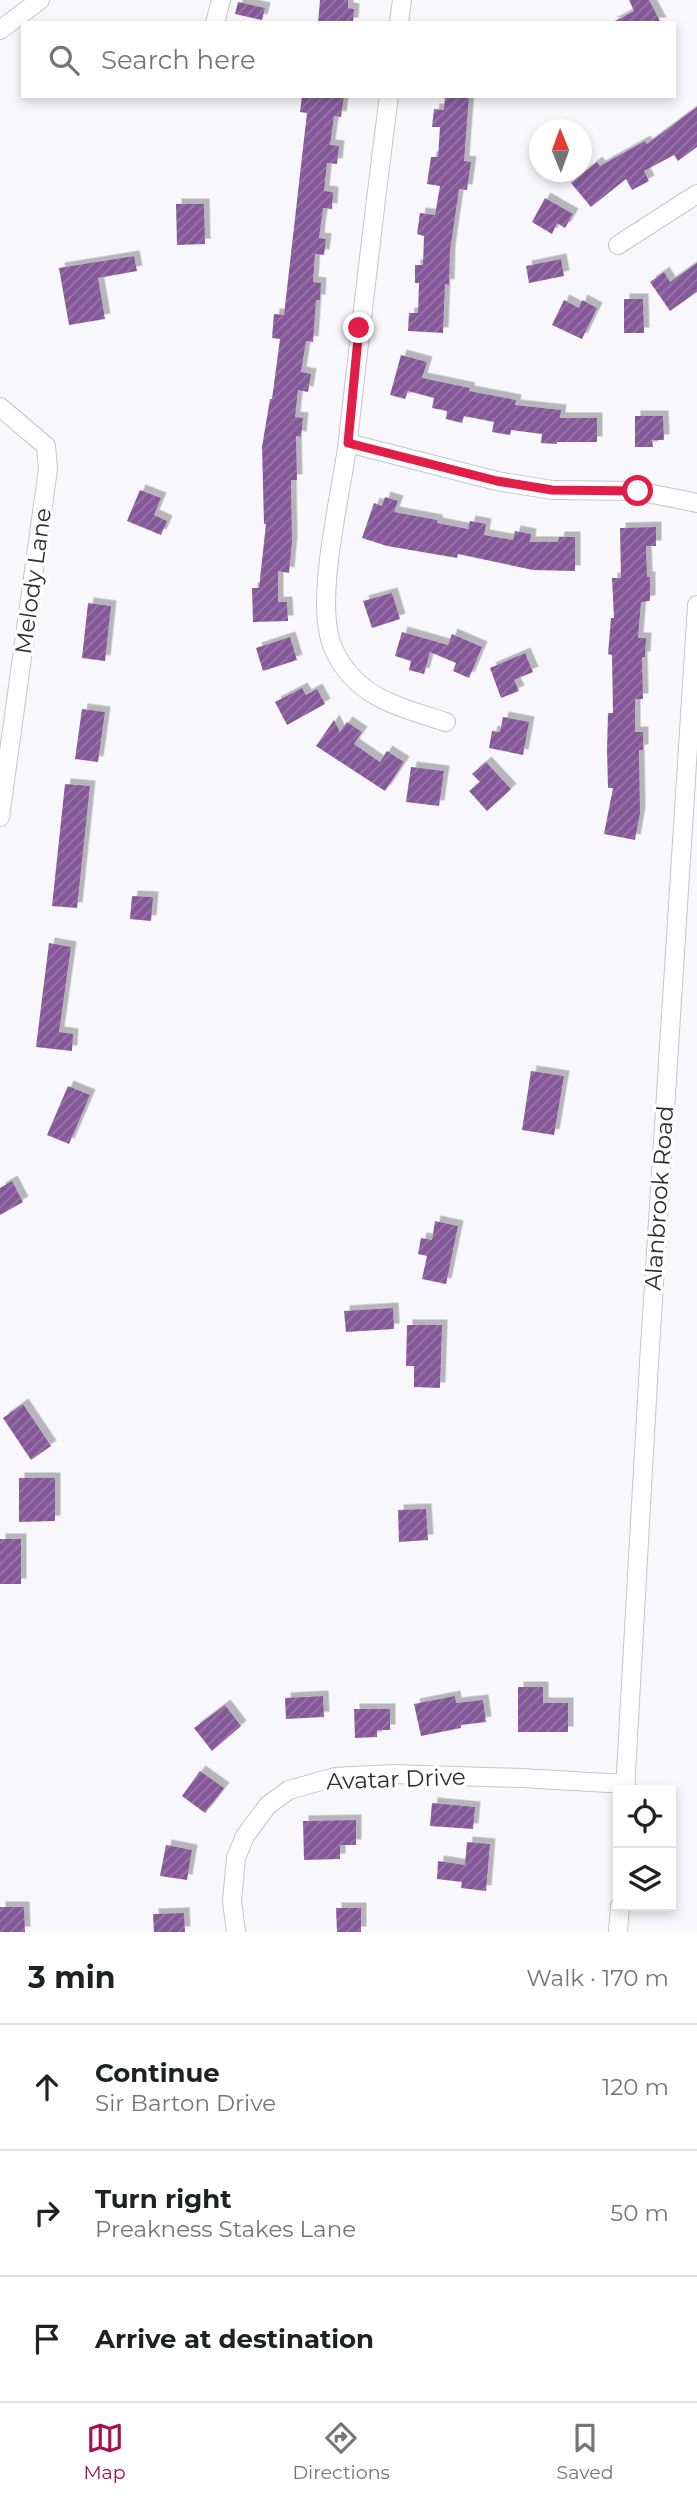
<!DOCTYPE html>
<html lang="en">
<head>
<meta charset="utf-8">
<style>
	:root { --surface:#fff; --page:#f6f6f6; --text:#202124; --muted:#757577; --line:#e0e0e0; --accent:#a51252 }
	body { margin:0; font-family:Montserrat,sans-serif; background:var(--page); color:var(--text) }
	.controls { position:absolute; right:21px; bottom:21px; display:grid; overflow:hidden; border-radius:0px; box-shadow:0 4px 10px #0003 }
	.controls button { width:63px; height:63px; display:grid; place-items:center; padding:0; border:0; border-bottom:2px solid var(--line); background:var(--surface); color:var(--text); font:35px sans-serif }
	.compass { position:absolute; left:529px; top:119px; width:63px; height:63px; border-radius:50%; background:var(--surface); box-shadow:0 4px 10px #0003; rotate:359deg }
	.stop { position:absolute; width:21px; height:21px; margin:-16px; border:5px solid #e11d48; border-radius:50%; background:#fff }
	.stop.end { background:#e11d48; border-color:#fff; box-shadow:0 2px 7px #0008 }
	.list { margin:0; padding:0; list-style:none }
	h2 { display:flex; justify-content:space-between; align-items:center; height:91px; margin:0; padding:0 28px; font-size:30px }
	h2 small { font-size:23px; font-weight:400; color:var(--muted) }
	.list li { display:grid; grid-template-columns:46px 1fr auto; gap:21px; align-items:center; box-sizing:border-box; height:126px; padding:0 28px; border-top:2px solid var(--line) }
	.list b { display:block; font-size:26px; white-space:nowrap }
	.list p { margin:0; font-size:23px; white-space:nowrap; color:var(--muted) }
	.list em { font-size:23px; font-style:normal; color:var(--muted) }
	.icon { flex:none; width:38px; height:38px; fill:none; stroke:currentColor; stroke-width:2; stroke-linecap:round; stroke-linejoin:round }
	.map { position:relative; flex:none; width:697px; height:1932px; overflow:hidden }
	.search { position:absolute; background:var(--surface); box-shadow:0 4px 10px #0003; left:21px; right:21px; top:21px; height:77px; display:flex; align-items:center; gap:18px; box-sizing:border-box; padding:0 24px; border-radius:0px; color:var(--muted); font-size:26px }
	.sheet { height:469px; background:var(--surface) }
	nav { display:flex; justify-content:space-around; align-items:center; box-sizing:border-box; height:98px; border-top:2px solid var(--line); background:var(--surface); font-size:19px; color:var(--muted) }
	nav a { display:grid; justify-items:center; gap:4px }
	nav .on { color:var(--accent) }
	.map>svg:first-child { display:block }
	.building { fill:url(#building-hatch); filter:url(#shadow) }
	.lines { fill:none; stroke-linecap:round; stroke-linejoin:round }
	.street-casing { stroke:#c6c5ca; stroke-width:20 }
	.street { stroke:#fff; stroke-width:18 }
	.route { stroke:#e11d48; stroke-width:9 }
	.labels { text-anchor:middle; stroke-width:7; stroke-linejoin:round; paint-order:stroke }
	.street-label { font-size:23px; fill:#2d2d2f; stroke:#fff }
</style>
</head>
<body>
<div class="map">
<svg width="697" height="1932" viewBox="0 0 697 1932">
	<defs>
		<pattern id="building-hatch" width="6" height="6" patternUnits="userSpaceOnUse" patternTransform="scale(1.75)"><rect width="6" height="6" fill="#86599a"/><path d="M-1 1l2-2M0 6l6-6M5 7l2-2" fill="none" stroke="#9778a6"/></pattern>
		<filter id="shadow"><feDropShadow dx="5.5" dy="-5.5" stdDeviation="0" flood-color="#0004"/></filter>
	</defs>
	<rect width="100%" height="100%" fill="#f8f7fc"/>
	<g class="building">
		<polygon points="320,0 348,0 348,8 354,9 353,23 318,23"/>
		<polygon points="629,0 649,0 661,23 611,23 634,11"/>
		<polygon points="238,2 265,8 262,20 235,14"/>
		<polygon points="302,96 344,96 341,117 334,116 330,145 339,146 337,164 327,163 324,191 333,192 332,209 323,208 319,238 326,239 324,255 315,254 313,282 321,283 320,300 316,300 313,342 306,341 301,372 311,374 308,392 298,390 295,417 303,418 301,437 296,436 297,480 291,480 292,542 289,573 278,571 278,602 287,602 288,621 253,622 252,588 259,588 266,524 264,524 262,447 270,399 272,399 280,339 272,338 274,314 284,315 307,113 300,112"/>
		<polygon points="445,96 469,96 464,161 471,162 467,190 459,189 450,251 449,285 445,284 443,333 408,331 409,313 418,313 419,283 415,283 415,265 423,265 424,236 417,234 420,213 435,215 440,186 427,184 431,157 438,157 440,127 432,127 434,109 444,110"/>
		<polygon points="697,107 697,147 678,161 674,155 644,171 649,181 632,190 626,179 591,207 571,183 597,162 600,166 645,141 647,144"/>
		<polygon points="545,198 573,214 565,228 557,223 552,234 532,222"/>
		<polygon points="176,204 204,204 205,244 177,245"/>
		<polygon points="134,256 137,271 98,278 105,319 69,325 59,268"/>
		<polygon points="561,259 564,276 529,283 526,266"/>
		<polygon points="697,263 697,292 670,311 650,282 664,272 670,282"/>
		<polygon points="624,299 643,299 644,333 624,333"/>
		<polygon points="564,300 579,308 582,300 597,308 582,339 552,325"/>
		<polygon points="401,355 427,362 422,378 470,388 469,391 516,400 515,405 561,410 560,418 597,418 597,442 557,442 557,444 541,443 542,434 511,430 510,435 492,432 494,422 464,416 462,423 446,419 447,411 432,408 434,398 408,391 405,399 390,395"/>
		<polygon points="635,416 663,416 664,440 652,440 653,447 635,447"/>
		<polygon points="140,490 161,498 154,515 167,521 161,535 127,521"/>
		<polygon points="385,497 398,501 394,512 437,520 437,523 468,529 470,521 486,524 484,535 513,540 515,531 531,534 530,542 558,542 559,537 575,537 575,571 533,570 458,554 457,558 387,546 362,538 374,503 382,506"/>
		<polygon points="656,527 656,546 646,546 647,577 650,577 650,601 641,602 638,638 646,638 645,657 642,657 643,699 635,699 635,732 643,732 643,750 639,750 640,813 635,840 604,834 613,788 608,788 607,750 608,713 613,713 612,655 608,654 611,618 614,618 612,578 621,578 620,528"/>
		<polygon points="392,593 400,619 372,628 363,601"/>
		<polygon points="88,603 111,606 105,661 82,658"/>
		<polygon points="402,632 448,645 452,634 482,647 469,678 453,671 456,663 430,652 424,674 409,670 411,661 395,656"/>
		<polygon points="290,637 297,660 263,671 256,648"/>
		<polygon points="525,653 533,672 514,680 519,691 501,698 490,668"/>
		<polygon points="302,688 306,695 317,689 325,704 287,725 275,702"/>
		<polygon points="82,709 105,712 98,762 75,759"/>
		<polygon points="503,717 529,722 523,755 489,748 492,731 500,732"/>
		<polygon points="334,720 340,732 347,722 362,732 354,744 380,762 387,751 404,762 385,791 316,746"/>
		<polygon points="486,762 511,789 487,811 469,791 480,782 472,774"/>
		<polygon points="411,767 444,771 439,806 406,802"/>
		<polygon points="65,784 90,786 77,908 52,906"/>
		<polygon points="132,896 153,897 151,921 130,919"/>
		<polygon points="49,943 71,947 59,1032 73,1034 72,1051 36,1047"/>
		<polygon points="531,1071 564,1076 554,1135 522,1130"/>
		<polygon points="68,1086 90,1095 69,1144 47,1135"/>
		<polygon points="12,1181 23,1202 0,1215 0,1188"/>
		<polygon points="435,1221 458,1226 446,1284 422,1279 427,1256 418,1254 421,1238 432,1240"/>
		<polygon points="393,1308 394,1329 346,1332 344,1311"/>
		<polygon points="407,1325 442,1325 440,1388 414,1387 414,1366 406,1366"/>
		<polygon points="23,1404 51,1446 31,1460 3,1418"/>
		<polygon points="19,1478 55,1478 55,1521 19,1522"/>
		<polygon points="426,1509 428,1540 399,1542 398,1510"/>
		<rect x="0" y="1539" width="21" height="45"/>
		<polygon points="518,1687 543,1687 543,1703 568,1703 568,1732 518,1732"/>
		<polygon points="323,1696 324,1717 286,1719 285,1698"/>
		<polygon points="455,1696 456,1703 483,1700 486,1722 461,1725 461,1728 421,1736 414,1704"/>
		<polygon points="225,1705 241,1726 212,1751 194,1728"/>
		<polygon points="354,1709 390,1709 390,1730 377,1730 377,1737 355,1738"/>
		<polygon points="200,1771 224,1788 205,1813 182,1796"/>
		<polygon points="432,1803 475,1807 473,1829 430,1826"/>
		<polygon points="356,1820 356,1845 340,1845 340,1859 304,1860 303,1821"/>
		<polygon points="467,1842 490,1844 486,1891 461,1888 462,1882 437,1879 438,1861 465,1865"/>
		<polygon points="166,1845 192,1850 187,1880 160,1876"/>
		<polygon points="0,1907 24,1907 25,1932 0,1932"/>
		<polygon points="336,1908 361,1908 361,1932 337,1932"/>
		<polygon points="184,1913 185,1932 154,1932 153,1914"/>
	</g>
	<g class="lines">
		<defs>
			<g id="street">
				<polyline points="215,23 221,0"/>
				<polyline points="399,23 402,0"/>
				<polyline points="0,30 40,0"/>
				<path d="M389,96c-15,115 -28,229 -41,344 -6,53 -36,164 -14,210 22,48 66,57 112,72"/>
				<polyline points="618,245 697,194"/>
				<polyline points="0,407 46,446 48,469 0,817"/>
				<polyline points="348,443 497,481 552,490 638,491 697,503"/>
				<polyline points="625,1790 649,1363 697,605"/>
				<polyline points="236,1932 232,1901 236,1858 245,1836 268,1805 289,1790 335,1777 393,1774 521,1778 626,1784"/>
				<polyline points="618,1932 620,1906"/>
			</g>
		</defs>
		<use href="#street" class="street-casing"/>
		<use href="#street" class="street"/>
	</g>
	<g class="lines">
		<polyline class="route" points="359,328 348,443 497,481 552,490 638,491"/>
	</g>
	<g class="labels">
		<g class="street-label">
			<text transform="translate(33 581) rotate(-82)" y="8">Melody Lane</text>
			<text transform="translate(659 1198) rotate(-86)" y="8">Alanbrook Road</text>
			<text transform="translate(396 1779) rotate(-2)" y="8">Avatar Drive</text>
		</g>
	</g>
</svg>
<div class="controls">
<button><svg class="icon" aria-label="locate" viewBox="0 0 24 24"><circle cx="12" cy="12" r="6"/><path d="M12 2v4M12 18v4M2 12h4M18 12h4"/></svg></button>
<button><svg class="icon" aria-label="layers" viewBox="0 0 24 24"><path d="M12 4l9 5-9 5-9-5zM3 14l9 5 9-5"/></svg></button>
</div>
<svg class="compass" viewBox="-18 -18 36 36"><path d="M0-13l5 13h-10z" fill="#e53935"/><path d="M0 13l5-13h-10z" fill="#757577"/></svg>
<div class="stop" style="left:638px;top:491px"></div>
<div class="stop end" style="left:359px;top:328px"></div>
<div class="search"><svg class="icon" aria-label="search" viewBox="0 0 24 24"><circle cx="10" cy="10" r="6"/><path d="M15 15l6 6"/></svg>Search here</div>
</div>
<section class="sheet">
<h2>3 min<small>Walk · 170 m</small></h2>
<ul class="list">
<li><svg class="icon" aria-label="ahead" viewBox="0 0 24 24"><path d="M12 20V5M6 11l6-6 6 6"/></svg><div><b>Continue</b><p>Sir Barton Drive</p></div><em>120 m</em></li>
<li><svg class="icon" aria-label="right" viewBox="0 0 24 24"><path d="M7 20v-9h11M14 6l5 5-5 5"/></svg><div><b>Turn right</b><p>Preakness Stakes Lane</p></div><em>50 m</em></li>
<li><svg class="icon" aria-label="arrive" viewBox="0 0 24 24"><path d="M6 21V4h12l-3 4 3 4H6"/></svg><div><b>Arrive at destination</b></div></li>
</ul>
</section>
<nav>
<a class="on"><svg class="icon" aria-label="map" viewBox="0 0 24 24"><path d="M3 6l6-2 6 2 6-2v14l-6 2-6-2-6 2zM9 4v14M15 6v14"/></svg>Map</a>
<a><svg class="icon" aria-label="directions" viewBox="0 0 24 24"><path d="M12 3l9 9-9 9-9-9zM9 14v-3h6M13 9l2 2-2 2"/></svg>Directions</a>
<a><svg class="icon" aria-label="saved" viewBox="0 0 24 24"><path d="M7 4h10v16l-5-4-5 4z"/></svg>Saved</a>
</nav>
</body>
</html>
